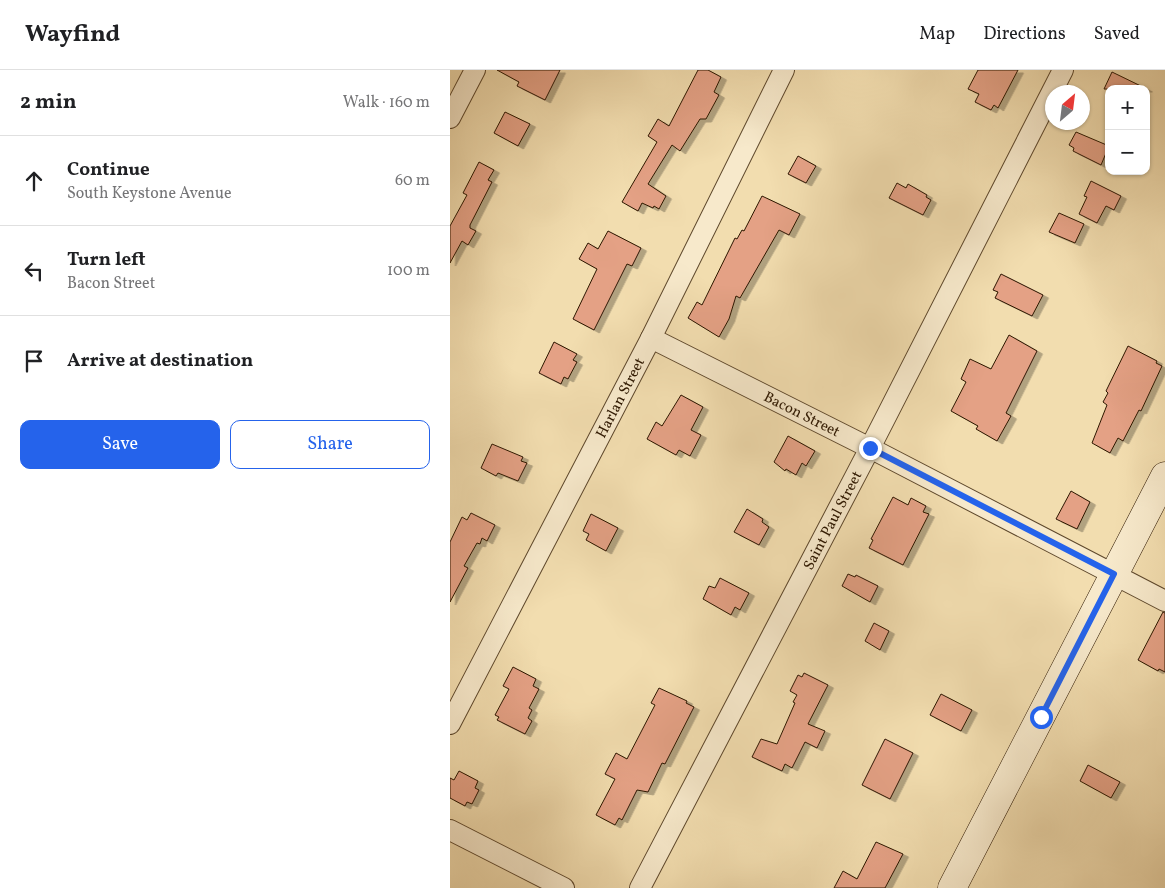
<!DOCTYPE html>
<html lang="en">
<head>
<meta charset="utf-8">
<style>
	:root { --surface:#fff; --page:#f2f2f2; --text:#202124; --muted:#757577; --line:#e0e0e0; --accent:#2563eb }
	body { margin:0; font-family:Vollkorn,serif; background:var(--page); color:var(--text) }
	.controls { position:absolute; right:15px; top:15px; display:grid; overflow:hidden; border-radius:10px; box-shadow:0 1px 4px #0004 }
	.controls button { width:45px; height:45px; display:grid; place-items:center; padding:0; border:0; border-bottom:1px solid var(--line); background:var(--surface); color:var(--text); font:25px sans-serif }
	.compass { position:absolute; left:595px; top:15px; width:45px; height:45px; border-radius:50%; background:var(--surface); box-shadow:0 1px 4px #0004; rotate:28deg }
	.stop { position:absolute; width:15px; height:15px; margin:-11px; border:4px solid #2563eb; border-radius:50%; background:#fff }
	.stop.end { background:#2563eb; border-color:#fff; box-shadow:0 1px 5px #0008 }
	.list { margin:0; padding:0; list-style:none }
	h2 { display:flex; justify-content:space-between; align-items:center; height:65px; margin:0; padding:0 20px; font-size:21px }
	h2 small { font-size:16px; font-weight:400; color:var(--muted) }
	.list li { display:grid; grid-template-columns:32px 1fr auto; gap:15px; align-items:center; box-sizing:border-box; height:90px; padding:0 20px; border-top:1px solid var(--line) }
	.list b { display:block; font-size:19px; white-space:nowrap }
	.list p { margin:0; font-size:16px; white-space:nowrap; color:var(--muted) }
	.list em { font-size:16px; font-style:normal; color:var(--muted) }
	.actions { display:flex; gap:10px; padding:15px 20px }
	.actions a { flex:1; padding:11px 0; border:1px solid var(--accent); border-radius:10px; text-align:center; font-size:18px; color:var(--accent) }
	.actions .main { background:var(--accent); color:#fff }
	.icon { flex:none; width:28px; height:28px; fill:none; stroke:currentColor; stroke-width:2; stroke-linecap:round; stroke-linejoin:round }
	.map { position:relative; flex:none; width:715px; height:818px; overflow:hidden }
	header { display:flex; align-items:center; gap:30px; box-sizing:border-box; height:70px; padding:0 25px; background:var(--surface); border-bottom:1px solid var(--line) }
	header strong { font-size:24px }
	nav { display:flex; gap:28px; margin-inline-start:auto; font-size:18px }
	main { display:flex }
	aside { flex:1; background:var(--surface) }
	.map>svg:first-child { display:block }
	.building { fill:#e4a185; stroke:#2d1700; filter:url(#shadow) }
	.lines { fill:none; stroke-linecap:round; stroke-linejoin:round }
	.minor-casing { stroke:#5e482c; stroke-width:22 }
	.secondary-casing { stroke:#2d1700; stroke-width:29 }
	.minor { stroke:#f7e9cb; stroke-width:20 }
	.secondary { stroke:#f7e9cb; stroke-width:28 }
	.route { stroke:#2563eb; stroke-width:6 }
	.labels { text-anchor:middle; stroke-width:4; stroke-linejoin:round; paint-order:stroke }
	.street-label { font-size:15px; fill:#2d1700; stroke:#f7e9cb }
</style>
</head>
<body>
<header>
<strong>Wayfind</strong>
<nav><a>Map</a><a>Directions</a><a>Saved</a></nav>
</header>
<main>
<aside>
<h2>2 min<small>Walk · 160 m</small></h2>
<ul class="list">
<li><svg class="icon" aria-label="ahead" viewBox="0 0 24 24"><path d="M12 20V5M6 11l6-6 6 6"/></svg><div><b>Continue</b><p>South Keystone Avenue</p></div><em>60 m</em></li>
<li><svg class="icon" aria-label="left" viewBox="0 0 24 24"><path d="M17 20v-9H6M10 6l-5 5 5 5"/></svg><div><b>Turn left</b><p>Bacon Street</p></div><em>100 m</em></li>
<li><svg class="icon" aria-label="arrive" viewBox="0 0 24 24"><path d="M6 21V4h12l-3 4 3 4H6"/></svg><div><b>Arrive at destination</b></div></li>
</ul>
<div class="actions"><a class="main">Save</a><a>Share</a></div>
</aside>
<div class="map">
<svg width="715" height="818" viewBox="0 0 715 818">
	<defs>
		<filter id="shadow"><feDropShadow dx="5.5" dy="3" stdDeviation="0" flood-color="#0004"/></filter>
	</defs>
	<rect width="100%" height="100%" fill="#f2ddaf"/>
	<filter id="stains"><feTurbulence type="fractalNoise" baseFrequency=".004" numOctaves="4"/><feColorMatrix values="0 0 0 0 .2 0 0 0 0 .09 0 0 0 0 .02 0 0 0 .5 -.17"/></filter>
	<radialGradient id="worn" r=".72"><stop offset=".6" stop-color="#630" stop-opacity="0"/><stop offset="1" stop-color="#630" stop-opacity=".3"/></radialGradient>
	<g class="building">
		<polygon points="47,0 110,0 95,30 67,16 69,12"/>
		<polygon points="248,0 258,0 271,7 264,22 269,25 256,49 250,49 230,81 222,75 198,114 216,126 209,139 204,136 203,138 192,133 188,141 172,132 207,72 198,66 208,49 219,56"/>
		<polygon points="528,0 568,0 548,38 544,35 541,40 525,32 529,24 518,19"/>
		<polygon points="662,2 697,19 654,19"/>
		<polygon points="55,42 80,54 68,76 44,63"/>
		<polygon points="626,62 659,76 651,95 623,81 624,78 619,75"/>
		<polygon points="348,86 366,96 356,113 338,104"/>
		<polygon points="29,92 44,100 38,110 42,112 20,155 20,158 26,161 18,175 12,171 0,193 0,156 17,125 13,123"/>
		<polygon points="641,111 671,126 664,140 656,136 647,153 629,144 637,127 634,126"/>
		<polygon points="447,113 456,118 458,114 477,125 476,127 481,130 473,145 439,128"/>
		<polygon points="312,126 350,144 339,165 329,160 290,228 286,226 279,249 269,267 238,248 247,232 252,235 285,168 287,169 292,160 294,161"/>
		<polygon points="609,143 634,154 625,173 599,162"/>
		<polygon points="158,161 191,178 182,196 177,194 144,260 123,249 147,199 129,189 138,173 148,179"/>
		<polygon points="551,204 593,225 582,246 545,228 548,222 543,220"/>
		<polygon points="559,265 587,281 556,343 561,346 547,371 526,359 528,356 501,341 516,312 511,309 520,289 541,299"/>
		<polygon points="104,272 127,284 123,290 127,292 118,309 114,307 111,314 89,303"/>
		<polygon points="678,276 707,291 706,293 712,296 691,341 689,340 673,371 668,368 660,383 642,373 657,335 653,332 658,323 656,321"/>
		<polygon points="231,325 253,337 241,360 251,365 240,386 229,380 226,385 197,369 206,352 212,356"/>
		<polygon points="338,366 365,381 356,396 352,393 346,405 336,399 335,401 324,392"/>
		<polygon points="42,374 73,387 71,391 77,393 68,411 48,403 46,406 31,398"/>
		<polygon points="621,421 640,432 627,459 606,449"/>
		<polygon points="443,427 458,435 461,428 476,436 473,442 479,444 453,495 419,478 423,470 421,469"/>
		<polygon points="297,439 313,449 312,452 319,457 309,475 284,462"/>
		<polygon points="21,443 45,455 37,471 32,468 30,474 27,473 14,496 18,498 0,532 0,472 12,447 17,450"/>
		<polygon points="141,444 168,458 156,481 136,470 139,464 133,461"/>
		<polygon points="398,504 405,507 406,505 428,516 420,532 392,516"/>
		<polygon points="270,508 299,523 290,540 285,537 281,545 253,529 259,516 265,518"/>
		<polygon points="713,542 715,543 715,602 709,599 708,601 688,590"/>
		<polygon points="424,553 439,561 430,580 415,571"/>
		<polygon points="63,597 86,609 83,616 89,619 79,638 82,640 78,648 82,651 75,664 47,650 49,647 45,645 59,619 53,616"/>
		<polygon points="354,603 378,615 358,654 375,661 367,678 355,672 342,698 335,694 332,701 302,687 311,669 327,674 345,633 343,632 347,625 340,621 348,605 352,607"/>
		<polygon points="209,618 237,631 236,633 244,637 215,694 212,693 198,722 187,720 172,750 169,748 165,755 146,745 165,709 155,704 166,683 177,689 205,635 201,633"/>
		<polygon points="491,624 522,640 511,661 480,645"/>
		<polygon points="435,669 463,683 440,729 412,715"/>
		<polygon points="638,695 670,712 661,728 630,711"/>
		<polygon points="9,701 28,711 25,718 29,720 22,734 17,732 15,736 0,728 0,708 4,710"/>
		<polygon points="426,772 453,784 435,818 384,818 393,801 407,809"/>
	</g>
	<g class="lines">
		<defs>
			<g id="minor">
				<polyline points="0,48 25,0"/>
				<path id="s1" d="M201,268l219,110 295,153"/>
				<path id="s2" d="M0,654l201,-386 133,-268"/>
				<polyline points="0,760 114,818"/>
				<path id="s3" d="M190,818l230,-440 193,-378"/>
			</g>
			<polyline id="secondary" points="502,818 715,406"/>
		</defs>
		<use href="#minor" class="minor-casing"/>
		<use href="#secondary" class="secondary-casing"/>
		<use href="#minor" class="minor"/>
		<use href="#secondary" class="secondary"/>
	</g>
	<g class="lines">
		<polyline class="route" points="420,378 664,504 591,647"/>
	</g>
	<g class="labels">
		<g class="street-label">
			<text dy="5" stroke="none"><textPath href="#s2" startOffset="368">Harlan Street</textPath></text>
			<text dy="5" stroke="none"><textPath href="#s1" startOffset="169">Bacon Street</textPath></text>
			<text dy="5" stroke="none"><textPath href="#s3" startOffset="415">Saint Paul Street</textPath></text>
		</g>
	</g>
	<rect width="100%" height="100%" filter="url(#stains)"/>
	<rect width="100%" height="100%" fill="url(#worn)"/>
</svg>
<div class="controls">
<button>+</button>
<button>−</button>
</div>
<svg class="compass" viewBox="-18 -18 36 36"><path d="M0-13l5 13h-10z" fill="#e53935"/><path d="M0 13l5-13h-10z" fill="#757577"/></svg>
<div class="stop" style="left:591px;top:647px"></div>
<div class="stop end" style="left:420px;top:378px"></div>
</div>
</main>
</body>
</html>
